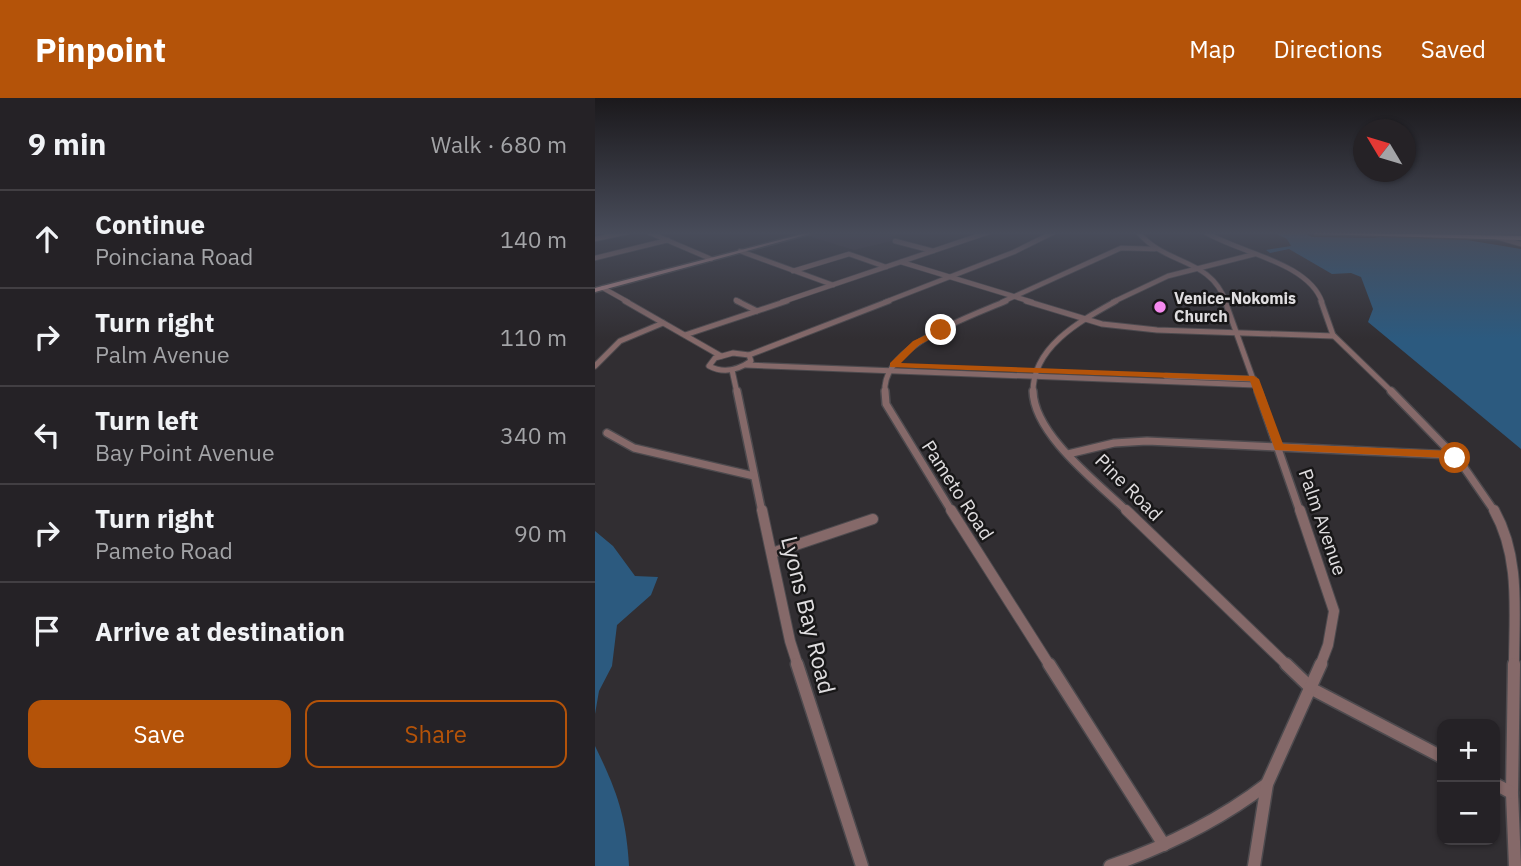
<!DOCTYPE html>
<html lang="en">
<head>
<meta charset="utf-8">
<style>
	:root { --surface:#252226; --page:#2d2a2e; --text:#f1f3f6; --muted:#a3a4a7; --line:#423f43; --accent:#b45309 }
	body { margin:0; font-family:"IBM Plex Sans",sans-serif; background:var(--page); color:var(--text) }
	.controls { position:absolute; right:21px; bottom:21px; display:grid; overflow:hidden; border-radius:14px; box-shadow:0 2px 5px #0004 }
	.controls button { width:63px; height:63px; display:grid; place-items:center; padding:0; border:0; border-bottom:2px solid var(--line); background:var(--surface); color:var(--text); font:35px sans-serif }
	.compass { position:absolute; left:758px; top:21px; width:63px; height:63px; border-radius:50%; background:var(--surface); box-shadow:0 2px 5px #0004; rotate:308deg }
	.stop { position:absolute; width:21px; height:21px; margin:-16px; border:5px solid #b45309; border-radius:50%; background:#fff }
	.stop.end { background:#b45309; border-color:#fff; box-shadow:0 2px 7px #0008 }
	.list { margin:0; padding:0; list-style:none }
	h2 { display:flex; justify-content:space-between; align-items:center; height:91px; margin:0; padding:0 28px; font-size:30px }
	h2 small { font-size:23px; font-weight:400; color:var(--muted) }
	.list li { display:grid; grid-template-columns:46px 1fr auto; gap:21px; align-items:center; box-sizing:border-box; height:98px; padding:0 28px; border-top:2px solid var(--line) }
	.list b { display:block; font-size:26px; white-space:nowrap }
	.list p { margin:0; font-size:23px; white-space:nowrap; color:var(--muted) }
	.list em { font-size:23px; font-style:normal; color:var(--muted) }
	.actions { display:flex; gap:14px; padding:21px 28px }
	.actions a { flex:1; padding:16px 0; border:2px solid var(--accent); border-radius:14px; text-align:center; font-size:24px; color:var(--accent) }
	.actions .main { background:var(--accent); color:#fff }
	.icon { flex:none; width:38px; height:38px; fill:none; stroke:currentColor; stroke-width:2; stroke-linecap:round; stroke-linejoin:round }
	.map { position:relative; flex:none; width:926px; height:768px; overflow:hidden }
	header { display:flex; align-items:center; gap:42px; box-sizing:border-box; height:98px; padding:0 35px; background:var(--accent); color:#fff }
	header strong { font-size:33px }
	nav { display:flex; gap:38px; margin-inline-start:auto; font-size:24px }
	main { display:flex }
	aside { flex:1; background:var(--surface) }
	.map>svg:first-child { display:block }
	.built { fill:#3c353e }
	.water { fill:#2c5a7f }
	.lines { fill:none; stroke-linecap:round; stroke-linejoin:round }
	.street-far4-casing { stroke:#4d4a4e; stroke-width:6 }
	.street-far3-casing { stroke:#4d4a4e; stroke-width:7 }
	.street-far2-casing { stroke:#4d4a4e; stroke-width:10 }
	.street-far1-casing { stroke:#4d4a4e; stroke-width:12 }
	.street-casing { stroke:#4d4a4e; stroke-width:15 }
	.secondary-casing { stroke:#4d4a4e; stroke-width:3 }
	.primary-casing { stroke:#4d4a4e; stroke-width:3 }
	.street-far4 { stroke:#856969; stroke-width:4.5 }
	.street-far3 { stroke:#856969; stroke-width:5 }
	.street-far2 { stroke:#856969; stroke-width:7 }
	.street-far1 { stroke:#856969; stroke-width:10 }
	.street { stroke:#856969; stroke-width:12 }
	.secondary { fill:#b5898a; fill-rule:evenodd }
	.primary { fill:#daa2a3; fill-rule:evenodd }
	.route { fill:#b45309 }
	.poi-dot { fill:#f589ef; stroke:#181718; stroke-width:2.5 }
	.labels { text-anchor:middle; stroke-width:5; stroke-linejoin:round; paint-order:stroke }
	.far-poi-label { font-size:16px; font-weight:bold; fill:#e0dee0; stroke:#181718; text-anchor:start }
	.street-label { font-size:19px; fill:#e0dee0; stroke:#181718 }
	.near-street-label { font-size:23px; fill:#e0dee0; stroke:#181718 }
</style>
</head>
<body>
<header>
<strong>Pinpoint</strong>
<nav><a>Map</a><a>Directions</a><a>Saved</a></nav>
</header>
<main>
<aside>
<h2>9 min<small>Walk · 680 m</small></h2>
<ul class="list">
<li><svg class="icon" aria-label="ahead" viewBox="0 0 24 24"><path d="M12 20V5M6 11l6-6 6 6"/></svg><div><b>Continue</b><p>Poinciana Road</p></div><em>140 m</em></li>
<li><svg class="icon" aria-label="right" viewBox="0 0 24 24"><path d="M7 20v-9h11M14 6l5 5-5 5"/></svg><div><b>Turn right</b><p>Palm Avenue</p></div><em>110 m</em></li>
<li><svg class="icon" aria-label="left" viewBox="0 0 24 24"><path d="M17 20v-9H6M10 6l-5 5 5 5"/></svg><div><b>Turn left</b><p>Bay Point Avenue</p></div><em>340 m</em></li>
<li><svg class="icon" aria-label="right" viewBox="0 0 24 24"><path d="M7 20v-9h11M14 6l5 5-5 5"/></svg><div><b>Turn right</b><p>Pameto Road</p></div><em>90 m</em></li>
<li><svg class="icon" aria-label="arrive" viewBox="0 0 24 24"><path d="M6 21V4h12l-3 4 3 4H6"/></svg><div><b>Arrive at destination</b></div></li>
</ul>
<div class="actions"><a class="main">Save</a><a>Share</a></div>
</aside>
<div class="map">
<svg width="926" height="768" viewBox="0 0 926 768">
	<rect width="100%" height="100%" fill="#312e32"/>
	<polygon class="built" points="222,134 313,134 295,139 301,142 259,152 210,137"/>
	<g class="water">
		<polygon points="677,134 706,134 717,139 779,140 788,138 785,134 810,134 814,139 822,140 872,142 926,151 926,351 773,224 778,211 766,179 756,175 737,176 694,151 675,155 671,152 696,148 692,141"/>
		<polygon points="0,433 18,448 40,478 63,479 56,497 22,527 17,568 4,593 0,616"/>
		<path d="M0,648c22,45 31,70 34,120h-34z"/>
	</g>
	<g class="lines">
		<defs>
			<g id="street-far4">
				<polyline points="53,134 116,161"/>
				<path d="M543,134c28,34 72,25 88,70"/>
				<path d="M610,134c34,21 103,30 117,70"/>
				<polyline points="901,139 926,146"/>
				<polyline points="0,141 33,134"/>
				<polyline points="300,143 338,153"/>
				<polyline points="145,153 238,187"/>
				<polyline points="0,160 73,142"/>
				<polyline points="306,164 437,204"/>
				<polyline points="198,173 254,156 291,169"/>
				<polyline points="8,190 33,204"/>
				<polyline points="141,202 145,204"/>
				<polyline points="187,204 394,134"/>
				<polyline points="290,204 419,154 459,134"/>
				<polyline points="407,204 526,150 560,151"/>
				<polyline points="518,204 573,178 660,156"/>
			</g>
			<g id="street-far3">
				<polyline points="30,203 126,258"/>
				<polyline points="142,203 162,213"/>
				<polyline points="431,203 507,226 562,232 739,238"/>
				<polyline points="630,203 663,295"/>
				<polyline points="726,203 738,237 798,295"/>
				<polyline points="90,237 192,203"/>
				<path d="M138,255l16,2 2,6c-13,9 -27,13 -42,5l6,-8z"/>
				<polyline points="154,257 294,203"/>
				<polyline points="151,267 661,287"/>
				<polyline points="0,268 25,243 68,225"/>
				<polyline points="137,272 142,295"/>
				<polyline points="571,278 659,281"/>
				<path d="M290,295c-5,-47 87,-77 121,-92"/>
				<path d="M438,295c-1,-46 47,-72 83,-92"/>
			</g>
			<g id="street-far2">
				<polyline points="142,293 167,414"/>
				<polyline points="290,293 291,306 357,414"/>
				<path d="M438,293c1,44 65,92 95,121"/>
				<polyline points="663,293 705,414"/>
				<polyline points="796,293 866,365 900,414"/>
				<polyline points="12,335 39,350 159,378"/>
				<polyline points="473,356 519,345 552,343 858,357"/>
			</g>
			<g id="street-far1">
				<polyline points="167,412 195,543 203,568"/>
				<polyline points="356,412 455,568"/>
				<polyline points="531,412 693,568"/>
				<polyline points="705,412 739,513 733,547 725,568"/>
				<path d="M899,412c27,48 20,102 20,156"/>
				<polyline points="177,455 278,421"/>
			</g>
			<g id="street">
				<polyline points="202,566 267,768"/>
				<polyline points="454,566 569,747"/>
				<polyline points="691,566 717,591 847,659"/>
				<polyline points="919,566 917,695 920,768"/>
				<polyline points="900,686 917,695"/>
				<path d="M515,768c57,-20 109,-45 157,-82"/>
				<polyline points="659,768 672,686 726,566"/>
			</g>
			<polygon id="secondary" points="215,134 222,134 0,194 0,190"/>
			<polygon id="primary" points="717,134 926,138 926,142 720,136"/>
		</defs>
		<use href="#street-far4" class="street-far4-casing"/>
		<use href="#street-far3" class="street-far3-casing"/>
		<use href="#street-far2" class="street-far2-casing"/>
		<use href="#street-far1" class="street-far1-casing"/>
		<use href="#street" class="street-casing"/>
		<use href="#secondary" class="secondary-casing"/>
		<use href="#primary" class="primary-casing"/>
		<use href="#street-far4" class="street-far4"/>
		<use href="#street-far3" class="street-far3"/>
		<use href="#street-far2" class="street-far2"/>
		<use href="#street-far1" class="street-far1"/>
		<use href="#street" class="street"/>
		<use href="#secondary" class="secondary"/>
		<use href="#primary" class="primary"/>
	</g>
	<linearGradient id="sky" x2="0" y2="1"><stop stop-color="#1b191c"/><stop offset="0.56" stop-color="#484c5a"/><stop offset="1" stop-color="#484c5a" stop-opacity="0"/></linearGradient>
	<rect width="926" height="241" fill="url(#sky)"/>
	<polygon class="route" points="346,230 349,234 324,247 306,265 659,278 664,281 688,346 858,353 866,360 860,363 854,360 680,352 655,283 295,269 295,265 318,243"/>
	<circle class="poi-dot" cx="565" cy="209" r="7"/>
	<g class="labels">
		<g class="far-poi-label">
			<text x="579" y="206">Venice-Nokomis<tspan x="579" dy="18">Church</tspan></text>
		</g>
		<g class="street-label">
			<text transform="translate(534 389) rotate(45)" y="7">Pine Road</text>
			<text transform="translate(363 392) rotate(57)" y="7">Pameto Road</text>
			<text transform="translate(728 424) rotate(71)" y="7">Palm Avenue</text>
		</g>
		<g class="near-street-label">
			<text transform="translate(213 517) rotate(76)" y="8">Lyons Bay Road</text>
		</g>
	</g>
</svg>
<div class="controls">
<button>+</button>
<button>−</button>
</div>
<svg class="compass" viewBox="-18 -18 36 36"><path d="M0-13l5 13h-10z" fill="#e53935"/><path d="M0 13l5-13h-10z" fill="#a3a4a7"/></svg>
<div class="stop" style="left:860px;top:360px"></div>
<div class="stop end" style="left:346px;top:232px"></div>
</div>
</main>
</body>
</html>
